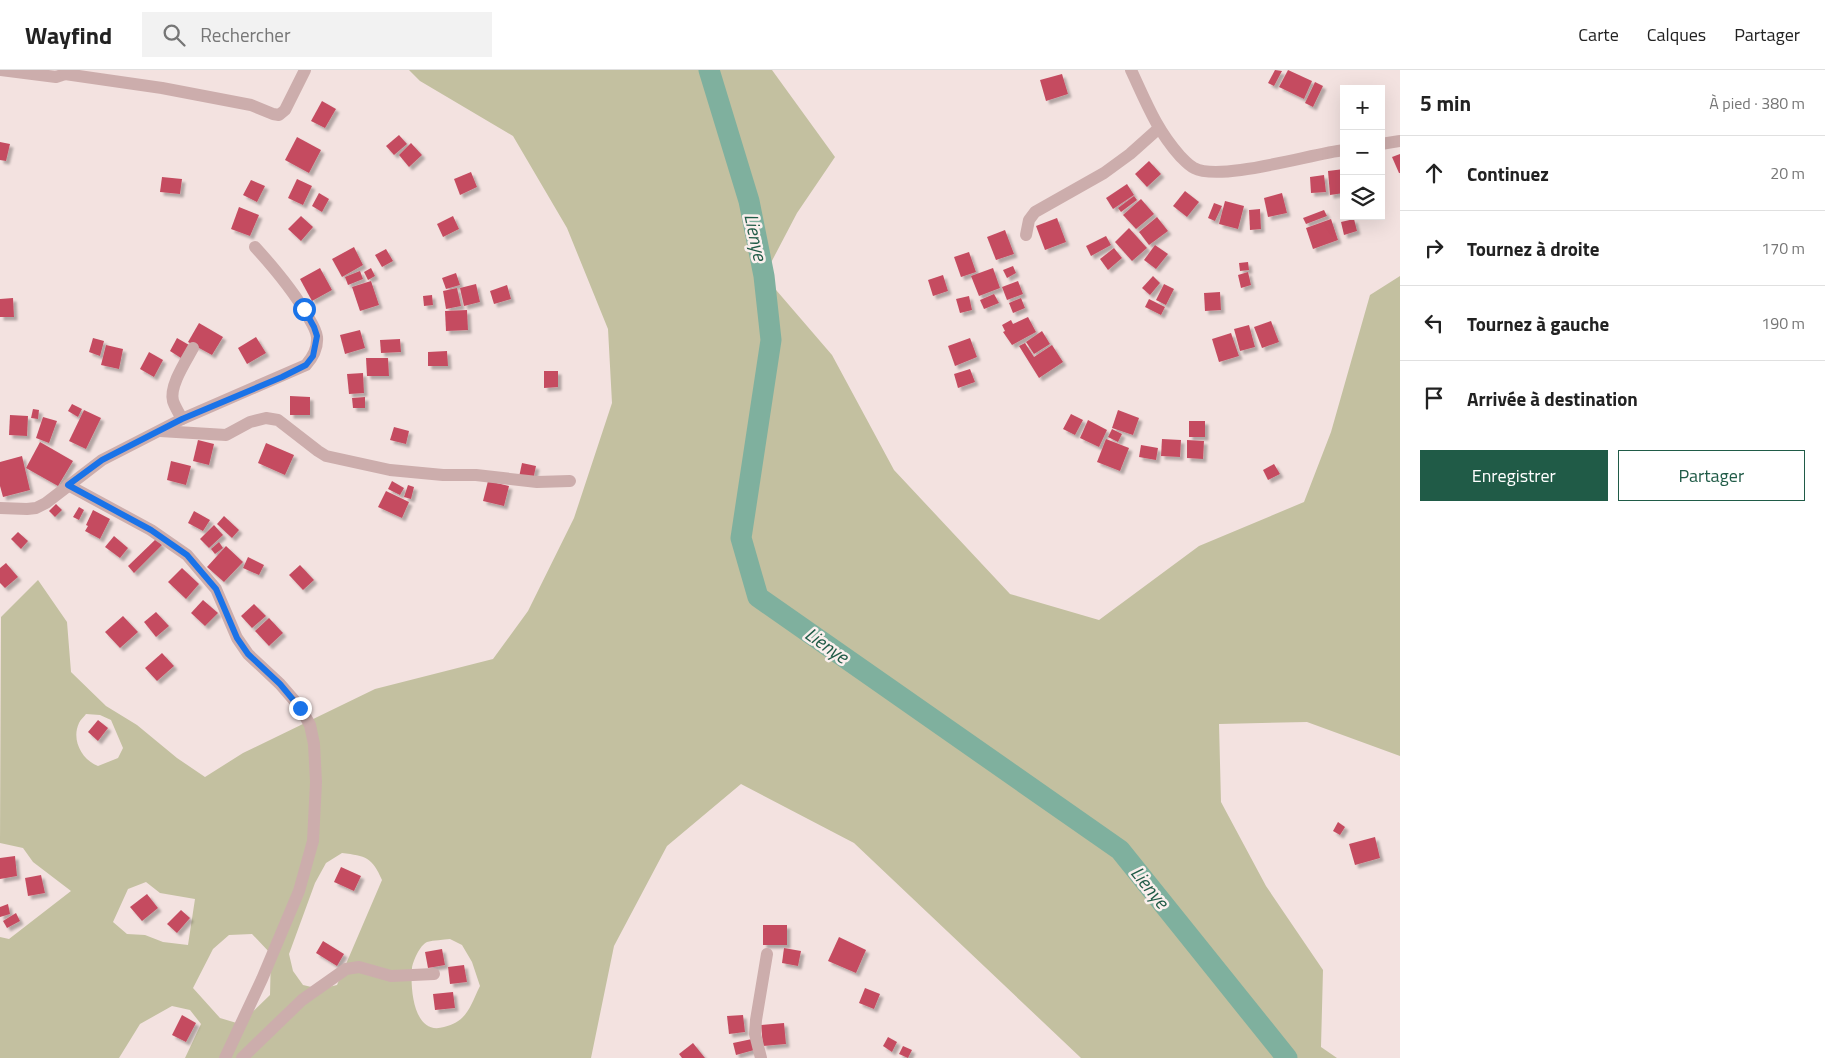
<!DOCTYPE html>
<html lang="fr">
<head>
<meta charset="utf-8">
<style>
	:root { --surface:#fff; --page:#f2f2f2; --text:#222; --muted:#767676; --line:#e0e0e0; --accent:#205b47 }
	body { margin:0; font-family:"Titillium Web",sans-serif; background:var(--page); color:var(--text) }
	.controls { position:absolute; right:15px; top:15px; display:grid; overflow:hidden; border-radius:0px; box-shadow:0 5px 20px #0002 }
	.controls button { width:45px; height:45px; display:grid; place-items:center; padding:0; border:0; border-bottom:1px solid var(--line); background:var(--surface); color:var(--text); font:25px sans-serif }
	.stop { position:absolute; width:15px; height:15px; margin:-11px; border:4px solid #1a73e8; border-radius:50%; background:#fff }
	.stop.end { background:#1a73e8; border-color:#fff; box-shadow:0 1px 5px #0008 }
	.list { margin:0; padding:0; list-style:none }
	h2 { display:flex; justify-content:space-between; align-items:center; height:65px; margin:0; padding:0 20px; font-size:21px }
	h2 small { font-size:16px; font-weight:400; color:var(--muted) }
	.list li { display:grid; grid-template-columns:32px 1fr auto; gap:15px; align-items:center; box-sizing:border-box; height:75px; padding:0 20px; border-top:1px solid var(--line) }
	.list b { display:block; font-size:19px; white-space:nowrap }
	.list em { font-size:16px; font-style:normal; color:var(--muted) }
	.actions { display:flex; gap:10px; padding:15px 20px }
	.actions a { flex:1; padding:11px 0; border:1px solid var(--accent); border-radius:0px; text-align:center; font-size:18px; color:var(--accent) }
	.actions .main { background:var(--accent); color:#fff }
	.icon { flex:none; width:28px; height:28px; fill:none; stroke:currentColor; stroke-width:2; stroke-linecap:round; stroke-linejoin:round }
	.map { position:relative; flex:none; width:1400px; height:988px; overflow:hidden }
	header { display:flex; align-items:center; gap:30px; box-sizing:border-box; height:70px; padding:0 25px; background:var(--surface); border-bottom:1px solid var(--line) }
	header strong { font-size:24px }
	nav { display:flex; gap:28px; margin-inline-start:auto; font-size:18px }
	.search { width:350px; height:45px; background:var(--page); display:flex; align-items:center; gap:12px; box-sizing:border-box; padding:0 18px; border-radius:0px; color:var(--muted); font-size:19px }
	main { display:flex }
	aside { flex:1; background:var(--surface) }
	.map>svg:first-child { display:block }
	.green { fill:#c3c0a0; fill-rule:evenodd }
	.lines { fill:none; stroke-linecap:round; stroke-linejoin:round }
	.river { stroke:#7fb09e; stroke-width:21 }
	.building { fill:#c54c61; filter:url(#shadow) }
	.street { stroke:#ccadac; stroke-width:12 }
	.route { stroke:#1a73e8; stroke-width:6 }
	.labels { text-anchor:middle; stroke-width:5; stroke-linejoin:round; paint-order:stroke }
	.water-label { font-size:19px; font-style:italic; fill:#205b47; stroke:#faefed }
</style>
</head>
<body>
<header>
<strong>Wayfind</strong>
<div class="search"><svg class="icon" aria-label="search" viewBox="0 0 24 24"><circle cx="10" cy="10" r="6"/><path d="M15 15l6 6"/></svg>Rechercher</div>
<nav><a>Carte</a><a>Calques</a><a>Partager</a></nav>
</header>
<main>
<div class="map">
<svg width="1400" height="988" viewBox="0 0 1400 988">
	<defs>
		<filter id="shadow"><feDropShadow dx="3.5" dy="3.5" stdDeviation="1" flood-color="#0004"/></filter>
	</defs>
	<rect width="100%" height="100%" fill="#f3e2e0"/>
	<path class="green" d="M409,0h363l63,87 -38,56 -33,63 68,79 62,115 116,124 89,26 100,-74 105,-44 27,-70 39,-137 30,-19v480l-93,-34 -88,2 2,78 45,84 57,84 -2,77 16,11h-256l-227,-215 -113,-59 -74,62 -53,100 -23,112h-406l16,-34 -11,-14 -18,-4 -32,18 -21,34h-119v-121l9,2 62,-48 -38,-29 -10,-14 -23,-5 1,-226 37,-37 29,42 4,50 35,34 31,19 40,33 28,19 38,-24 132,-64 118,-30 35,-48 46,-93 38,-115 -4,-74 -41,-101 -54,-92 -93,-55zM86,644l14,1 11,5 12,28 -5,10 -20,8c-16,-6 -27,-26 -19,-43 1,-3 5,-6 7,-9zM342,783c24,3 30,4 40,27l-45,105 -17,4 -17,-4 -10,-14 -4,-17 26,-71 11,-20zM146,812l14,11 35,6 -7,46 -25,-3 -18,-7 -18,-1 -14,-12 15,-33zM252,864l19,20 -1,41 -30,29 -20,-6 -27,-30 20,-39 16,-14zM450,869l12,6 10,17 8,24c-10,20 -12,35 -36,41 -30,9 -34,-37 -32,-59 1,-7 8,-23 15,-26 7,-2 16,-2 23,-3z"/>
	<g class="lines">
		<polyline class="river" points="709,0 749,131 764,206 771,270 741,468 758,527 1120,780 1287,988"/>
	</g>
	<g class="building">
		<polygon points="1275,0 1282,1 1274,16 1268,13"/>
		<polygon points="1288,0 1312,11 1304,29 1279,17"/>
		<polygon points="1062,4 1068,24 1046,31 1040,10"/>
		<polygon points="1315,12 1323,16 1313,37 1305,33"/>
		<polygon points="322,31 336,39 325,58 311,51"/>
		<polygon points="399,65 407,74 394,85 386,76"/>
		<polygon points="297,67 321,80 309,103 285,90"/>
		<polygon points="0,72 10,74 6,91 0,90"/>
		<polygon points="411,73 422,85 409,97 399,85"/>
		<polygon points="1400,84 1400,103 1399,103 1392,87"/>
		<polygon points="1149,91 1161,104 1147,117 1135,104"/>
		<polygon points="1344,99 1344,123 1330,125 1328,101"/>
		<polygon points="471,102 477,117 460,125 454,109"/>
		<polygon points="1324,105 1326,122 1311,123 1310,107"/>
		<polygon points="162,107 182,109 180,124 160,122"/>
		<polygon points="297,109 312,116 303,135 288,128"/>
		<polygon points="251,110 265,116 257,132 243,125"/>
		<polygon points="1127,114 1134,125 1113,139 1106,128"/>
		<polygon points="1185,121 1199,132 1187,147 1173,136"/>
		<polygon points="319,123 329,129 322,142 312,136"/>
		<polygon points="1282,123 1287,143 1268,147 1264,128"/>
		<polygon points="1134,126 1137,130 1121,142 1118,138"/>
		<polygon points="1141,129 1154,144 1136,159 1123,145"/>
		<polygon points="1225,131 1244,136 1238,159 1219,154"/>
		<polygon points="1214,133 1222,136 1215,151 1208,148"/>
		<polygon points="239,137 259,145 250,166 231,159"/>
		<polygon points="1260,139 1261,159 1250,160 1249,140"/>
		<polygon points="1324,140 1327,146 1306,154 1303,148"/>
		<polygon points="301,146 313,157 301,171 288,159"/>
		<polygon points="453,146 459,159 443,167 437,154"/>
		<polygon points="1157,147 1168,161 1149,175 1139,162"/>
		<polygon points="1057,148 1066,172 1045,180 1036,156"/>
		<polygon points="1331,149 1338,170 1313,179 1306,158"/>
		<polygon points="1354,149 1357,161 1344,165 1341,152"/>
		<polygon points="1129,158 1147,178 1132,191 1115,172"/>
		<polygon points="1005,160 1014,184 996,190 987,167"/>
		<polygon points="1106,166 1111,175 1091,186 1086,176"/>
		<polygon points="1155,175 1168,184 1156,199 1144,190"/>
		<polygon points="354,177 363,195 342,207 332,189"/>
		<polygon points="1114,178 1122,188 1108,200 1100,189"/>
		<polygon points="386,179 393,191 382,197 375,185"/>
		<polygon points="969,182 976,202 961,207 954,187"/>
		<polygon points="1248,192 1249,200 1240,201 1239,193"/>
		<polygon points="1013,196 1016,203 1007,208 1003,200"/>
		<polygon points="320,198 332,220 312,231 300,209"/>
		<polygon points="371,198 375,206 368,210 364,202"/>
		<polygon points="993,198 1000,218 979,226 971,206"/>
		<polygon points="360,201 363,209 348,215 345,207"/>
		<polygon points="1248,202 1251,215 1241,218 1238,205"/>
		<polygon points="456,203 460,215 446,219 442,208"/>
		<polygon points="943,205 948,221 933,226 928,210"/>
		<polygon points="1153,206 1160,213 1150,225 1142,218"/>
		<polygon points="371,211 379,235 360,241 352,217"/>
		<polygon points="1018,211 1023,224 1007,230 1002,217"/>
		<polygon points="476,214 480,232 464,236 460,218"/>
		<polygon points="1164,214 1174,219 1166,235 1156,230"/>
		<polygon points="507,215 511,229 494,234 490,221"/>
		<polygon points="457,218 461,236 446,239 443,221"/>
		<polygon points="1220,222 1221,240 1205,241 1204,223"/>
		<polygon points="994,224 999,233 984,239 980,230"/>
		<polygon points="432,225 433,235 424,236 423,226"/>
		<polygon points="969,226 972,240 960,243 956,229"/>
		<polygon points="13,228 14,247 0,247 0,229"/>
		<polygon points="1021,228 1025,238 1013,243 1009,233"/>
		<polygon points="1149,229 1165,237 1161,245 1145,237"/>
		<polygon points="467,240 468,260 446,261 445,241"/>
		<polygon points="1028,247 1036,262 1012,275 1003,262 1005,261 1002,255 1011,250 1013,254"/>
		<polygon points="1271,251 1279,272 1262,278 1254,257"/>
		<polygon points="199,253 223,267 212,285 188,272"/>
		<polygon points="1249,255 1255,277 1240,281 1234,259"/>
		<polygon points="360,260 365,278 345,284 340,265"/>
		<polygon points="1042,261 1050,274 1034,284 1026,272"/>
		<polygon points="1231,263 1239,286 1219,292 1212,269"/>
		<polygon points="256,267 266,283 247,294 238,278"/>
		<polygon points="93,268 104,271 100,286 89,282"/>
		<polygon points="177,268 189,275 181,288 170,281"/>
		<polygon points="970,268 977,287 955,296 948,276"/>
		<polygon points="400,269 401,282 381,283 380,270"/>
		<polygon points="1025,273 1034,287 1052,275 1063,292 1039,308 1019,276"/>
		<polygon points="106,275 123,279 119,299 101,295"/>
		<polygon points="447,281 448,296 428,296 428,282"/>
		<polygon points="149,282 163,290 154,307 140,299"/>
		<polygon points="366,288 388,288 389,306 367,306"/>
		<polygon points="970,299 975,312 958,318 954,304"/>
		<polygon points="544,301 558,301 558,317 544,318"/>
		<polygon points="363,303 364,323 349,324 347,304"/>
		<polygon points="290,326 310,327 310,345 290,345"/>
		<polygon points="365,327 365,338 353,338 352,328"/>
		<polygon points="72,334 82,339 78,347 68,341"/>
		<polygon points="33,339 39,340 38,349 31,348"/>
		<polygon points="84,340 101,348 86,379 69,371"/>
		<polygon points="1118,340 1139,348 1133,365 1112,358"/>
		<polygon points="1071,344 1083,350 1075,365 1063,359"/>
		<polygon points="10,345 28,346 27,366 9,365"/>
		<polygon points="43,347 57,351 49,373 36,368"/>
		<polygon points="1088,350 1107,360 1099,377 1080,368"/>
		<rect x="1189" y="351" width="16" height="16"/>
		<polygon points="394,357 409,361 406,374 390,370"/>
		<polygon points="1112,359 1122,364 1118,372 1108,367"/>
		<polygon points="1106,369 1129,378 1120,401 1097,392"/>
		<polygon points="1162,369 1181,370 1180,387 1161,386"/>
		<polygon points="198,370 214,374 209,395 193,391"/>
		<polygon points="1187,370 1204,371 1203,389 1187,388"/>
		<polygon points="40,372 73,391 58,416 26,398"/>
		<polygon points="266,373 294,385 285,405 258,393"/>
		<polygon points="1141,375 1158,378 1156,390 1139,387"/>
		<polygon points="22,386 30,420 3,427 0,416 0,392"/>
		<polygon points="171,391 191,396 186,415 167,410"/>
		<polygon points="522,393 536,396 533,410 519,407"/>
		<polygon points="1274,394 1280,404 1268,410 1263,400"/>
		<polygon points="392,411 404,418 400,425 388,419"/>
		<polygon points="488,411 509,416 504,436 483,431"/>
		<polygon points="408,415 414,417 411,429 404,427"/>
		<polygon points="386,421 409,432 402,448 378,437"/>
		<polygon points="56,434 62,440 55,447 49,441"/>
		<polygon points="79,437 84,440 79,450 73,447"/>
		<polygon points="93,440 110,449 100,469 85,461 88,456 86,455"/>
		<polygon points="194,441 210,450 203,461 188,453"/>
		<polygon points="224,446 239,460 232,468 217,454"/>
		<polygon points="214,455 223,465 209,478 200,469"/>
		<polygon points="18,462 28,471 21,479 11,469"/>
		<polygon points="114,466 128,478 120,488 105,477"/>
		<polygon points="156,469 162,475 134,503 128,496"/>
		<polygon points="219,472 223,478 215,484 211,479"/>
		<polygon points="226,476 243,492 224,512 207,497"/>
		<polygon points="248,487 264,495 259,505 243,498"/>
		<polygon points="6,493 18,507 5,518 0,513 0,498"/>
		<polygon points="300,495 314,510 303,520 289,505"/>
		<polygon points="182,498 199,514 186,529 168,512"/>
		<polygon points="203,530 218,543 205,556 191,543"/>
		<polygon points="254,534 266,546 252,558 241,546"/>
		<polygon points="156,542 169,556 156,567 144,552"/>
		<polygon points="123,546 138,562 120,578 105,562"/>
		<polygon points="269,548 283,563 269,576 255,561"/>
		<polygon points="162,583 174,596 157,611 145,598"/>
		<polygon points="98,650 108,658 98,671 88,662"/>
		<polygon points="1338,752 1345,757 1340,765 1333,761"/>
		<polygon points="1375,767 1380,788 1355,795 1349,774"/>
		<polygon points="15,786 17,806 0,809 0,788"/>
		<polygon points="341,797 361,806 354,821 334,812"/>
		<polygon points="41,805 45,823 28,826 25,808"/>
		<polygon points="147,824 158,838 142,851 130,837"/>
		<polygon points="8,834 10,844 0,847 0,837"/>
		<polygon points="181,840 190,848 177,863 167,854"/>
		<polygon points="16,843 20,851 7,858 3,851"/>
		<rect x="763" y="855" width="24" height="20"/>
		<polygon points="839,867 866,880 856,903 828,891"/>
		<polygon points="323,871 344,884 337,896 316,883"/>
		<polygon points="784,878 801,881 798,896 782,893"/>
		<polygon points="442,879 445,895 428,898 425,882"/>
		<polygon points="464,895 467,912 450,914 448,897"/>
		<polygon points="865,918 880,924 874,939 859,933"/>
		<polygon points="453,922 455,938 435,940 433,924"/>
		<polygon points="182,945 196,953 186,972 172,965"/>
		<polygon points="743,945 745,962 729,964 727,946"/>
		<polygon points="784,953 786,974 763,976 761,955"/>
		<polygon points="888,967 897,972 892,982 883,976"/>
		<polygon points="752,969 754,980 736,985 733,973"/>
		<polygon points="693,973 705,988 682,988 679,984"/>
		<polygon points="903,976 912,980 908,988 899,984"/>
	</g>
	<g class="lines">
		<g class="street">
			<polyline points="1,0 56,7 65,4 66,0"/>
			<path d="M1131,0c15,32 25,59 49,86 4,4 8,9 14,12 26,14 117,-14 150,-18"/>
			<polyline points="65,4 162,18 251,35 273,44 279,45 285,40 305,0"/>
			<polyline points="1381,74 1400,71"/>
			<polyline points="1026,165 1029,150 1035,142 1104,103 1130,84 1158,59"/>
			<path d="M182,349c-3,-6 -7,-12 -9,-18 -4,-15 13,-40 20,-53"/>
			<polyline points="160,361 226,365 250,352 266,348 278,350 318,381 326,386 390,400 443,405 476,405 537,412 570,411"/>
			<polyline points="68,415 151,460 187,485 216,519 237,568 248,584 280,614 300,637 310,655 314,674 316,712 313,771 299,821 262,909 225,988"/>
			<path d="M0,438l27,1 9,-1 10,-5 56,-43 80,-41 124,-54c7,-8 12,-17 11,-28 -1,-8 -6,-15 -10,-22 -14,-25 -32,-46 -52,-68"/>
			<polyline points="242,988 302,930 346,899 359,897 391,906 434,904"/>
			<polyline points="761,988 755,964 756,950 767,884"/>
		</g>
	</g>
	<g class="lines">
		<polyline class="route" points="300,638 280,614 248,584 237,568 216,519 187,485 151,460 68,415 102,390 182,349 282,307 306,295 313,286 317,266 314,257 304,239"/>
	</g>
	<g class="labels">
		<g class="water-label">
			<text transform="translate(756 167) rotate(78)" y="7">Lienye</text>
			<text transform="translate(827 575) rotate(35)" y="7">Lienye</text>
			<text transform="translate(1150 817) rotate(51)" y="7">Lienye</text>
		</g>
	</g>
</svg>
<div class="controls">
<button>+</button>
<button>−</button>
<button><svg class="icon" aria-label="layers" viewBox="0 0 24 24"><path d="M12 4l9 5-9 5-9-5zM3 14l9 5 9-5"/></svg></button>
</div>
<div class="stop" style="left:304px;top:239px"></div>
<div class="stop end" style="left:300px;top:638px"></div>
</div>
<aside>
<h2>5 min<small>À pied · 380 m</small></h2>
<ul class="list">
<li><svg class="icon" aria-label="ahead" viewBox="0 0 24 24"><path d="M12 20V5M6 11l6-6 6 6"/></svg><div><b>Continuez</b></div><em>20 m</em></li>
<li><svg class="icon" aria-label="right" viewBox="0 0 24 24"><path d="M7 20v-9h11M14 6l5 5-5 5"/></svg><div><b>Tournez à droite</b></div><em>170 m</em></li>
<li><svg class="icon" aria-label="left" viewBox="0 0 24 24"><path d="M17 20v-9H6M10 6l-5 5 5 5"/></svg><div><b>Tournez à gauche</b></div><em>190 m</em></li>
<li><svg class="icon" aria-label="arrive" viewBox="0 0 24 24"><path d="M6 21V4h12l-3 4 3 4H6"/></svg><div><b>Arrivée à destination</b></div></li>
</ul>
<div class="actions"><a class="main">Enregistrer</a><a>Partager</a></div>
</aside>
</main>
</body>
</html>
